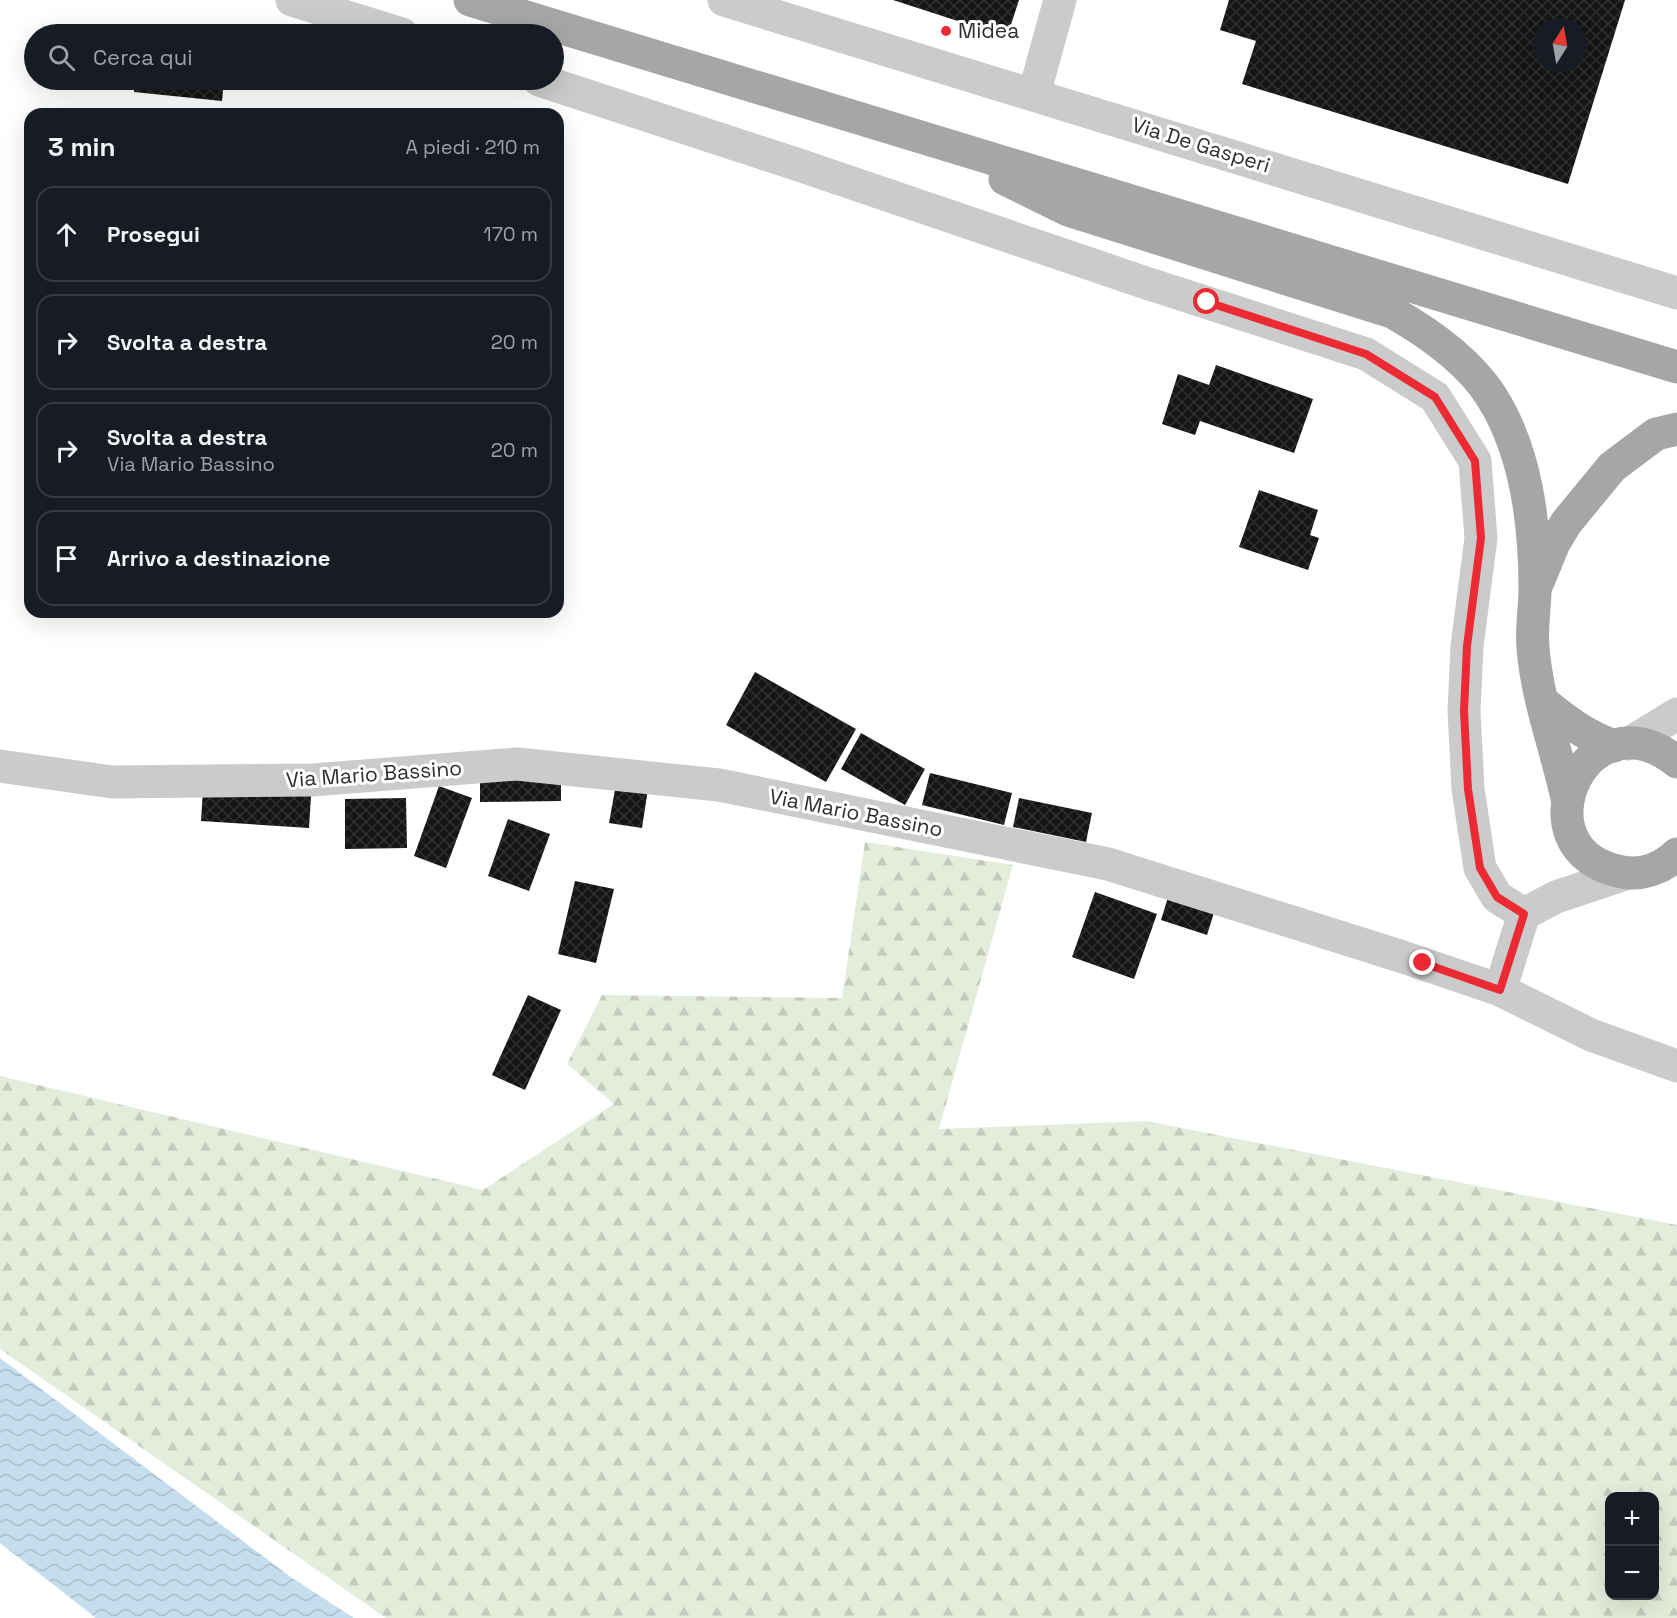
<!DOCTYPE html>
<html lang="it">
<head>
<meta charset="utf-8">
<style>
	:root { --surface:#171b24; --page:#242831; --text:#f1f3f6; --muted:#9ea1a6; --line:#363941 }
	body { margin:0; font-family:"Space Grotesk",sans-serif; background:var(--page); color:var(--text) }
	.controls { position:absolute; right:18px; bottom:18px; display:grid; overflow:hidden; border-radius:12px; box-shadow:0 6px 24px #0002 }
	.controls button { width:54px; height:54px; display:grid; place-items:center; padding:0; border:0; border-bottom:2px solid var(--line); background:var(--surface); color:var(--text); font:30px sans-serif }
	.compass { position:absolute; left:1533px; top:18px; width:54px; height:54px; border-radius:50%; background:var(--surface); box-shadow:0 6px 24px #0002; rotate:11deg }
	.stop { position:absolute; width:18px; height:18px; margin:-14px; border:4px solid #eb2a33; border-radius:50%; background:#fff }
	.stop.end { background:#eb2a33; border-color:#fff; box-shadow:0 2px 6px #0008 }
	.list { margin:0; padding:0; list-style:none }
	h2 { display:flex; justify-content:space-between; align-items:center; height:78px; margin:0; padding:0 24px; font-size:26px }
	h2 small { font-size:20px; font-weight:400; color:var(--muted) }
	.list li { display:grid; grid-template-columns:39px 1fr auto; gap:18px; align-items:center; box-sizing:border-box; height:96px; margin:0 12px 12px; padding:0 12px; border:2px solid var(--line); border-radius:18px }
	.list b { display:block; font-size:22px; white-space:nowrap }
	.list p { margin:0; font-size:20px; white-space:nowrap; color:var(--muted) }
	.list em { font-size:20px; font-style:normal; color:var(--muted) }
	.icon { flex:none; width:33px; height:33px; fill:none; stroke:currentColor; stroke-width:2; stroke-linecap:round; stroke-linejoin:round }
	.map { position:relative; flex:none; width:1677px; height:1618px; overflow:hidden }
	.search { position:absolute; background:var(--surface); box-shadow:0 6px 24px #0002; left:24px; top:24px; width:540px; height:66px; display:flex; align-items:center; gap:15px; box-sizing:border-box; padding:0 21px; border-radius:33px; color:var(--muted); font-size:22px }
	.panel { position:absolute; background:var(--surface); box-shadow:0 6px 24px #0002; left:24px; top:108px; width:540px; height:510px; border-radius:18px }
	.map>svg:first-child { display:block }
	.forest { fill:url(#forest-firs); fill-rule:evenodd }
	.water { fill:url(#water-waves) }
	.building { fill:url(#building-cross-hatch); fill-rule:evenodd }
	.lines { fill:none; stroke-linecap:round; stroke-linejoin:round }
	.minor { stroke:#cbcbcb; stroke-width:33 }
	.major { stroke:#a6a6a6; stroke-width:33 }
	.route { stroke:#eb2a33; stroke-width:8 }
	.poi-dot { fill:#eb2a33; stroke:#fff; stroke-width:2 }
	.labels { text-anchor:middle; stroke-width:6; stroke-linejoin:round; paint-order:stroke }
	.poi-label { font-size:21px; fill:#2e2e2e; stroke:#fff; text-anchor:start }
	.street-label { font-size:21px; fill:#2e2e2e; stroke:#fff }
</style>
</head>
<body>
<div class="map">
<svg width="1677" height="1618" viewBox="0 0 1677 1618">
	<defs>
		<pattern id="forest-firs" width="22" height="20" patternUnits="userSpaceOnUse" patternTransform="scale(1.5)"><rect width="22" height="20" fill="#e4ecdb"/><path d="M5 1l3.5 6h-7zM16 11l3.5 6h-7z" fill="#c4cbbc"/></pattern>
		<pattern id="water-waves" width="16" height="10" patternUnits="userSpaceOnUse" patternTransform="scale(1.5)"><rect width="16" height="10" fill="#c6dded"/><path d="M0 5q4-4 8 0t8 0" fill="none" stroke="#aabecc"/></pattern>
		<pattern id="building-cross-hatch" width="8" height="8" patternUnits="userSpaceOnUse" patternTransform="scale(1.5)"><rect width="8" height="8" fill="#151515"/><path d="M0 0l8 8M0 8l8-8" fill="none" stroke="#2f2f2f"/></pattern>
	</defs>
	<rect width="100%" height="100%" fill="#fff"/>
	<path class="forest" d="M865,842l148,23 -74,264 207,-8 531,104v393h-1291l-386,-269v-273l483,114 131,-86 -47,-40 35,-69 240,3zM1610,1496h44v100h-44z"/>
	<polygon class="water" points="0,1358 292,1578 354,1618 96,1618 0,1543"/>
	<g class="building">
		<polygon points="893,0 1019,0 1007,37"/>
		<path d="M1229,0h396l-57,184 -326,-100 14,-43 -36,-11zM1542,27h36v36h-36z"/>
		<polygon points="135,80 224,80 222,101 134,92"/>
		<polygon points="1216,365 1313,399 1294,453 1200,421 1195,435 1162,424 1178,374 1209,385"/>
		<polygon points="1259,490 1318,510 1310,535 1319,538 1308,570 1239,547"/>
		<polygon points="755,672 856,729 826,782 726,725"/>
		<polygon points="861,733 925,769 905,805 841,769"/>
		<polygon points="930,773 1012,793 1004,825 922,805"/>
		<polygon points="561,776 561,801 480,802 480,777"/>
		<polygon points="616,784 648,789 642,828 609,823"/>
		<polygon points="439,786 472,798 446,868 414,856"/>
		<polygon points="203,789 311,796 309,828 201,821"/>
		<polygon points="406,798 407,848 345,849 345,799"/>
		<polygon points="1019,798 1092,813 1086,842 1013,827"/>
		<polygon points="508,819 550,834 529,891 488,876"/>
		<polygon points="575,881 614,889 596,963 558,954"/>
		<polygon points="1170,891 1216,906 1207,935 1161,920"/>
		<polygon points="1095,892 1157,914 1134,979 1072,957"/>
		<polygon points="528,995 561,1010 525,1090 492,1075"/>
	</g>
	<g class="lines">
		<g class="minor">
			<polyline points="292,0 402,34"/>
			<polyline points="724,0 1677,293"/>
			<polyline points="539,80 799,165 1143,282 1366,354 1435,397 1475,461 1481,538 1467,646 1464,711 1468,789 1480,868 1497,897 1524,914"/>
			<polyline points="1034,94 1060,0"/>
			<polyline points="1628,744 1677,714"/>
			<polyline points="0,766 112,782 312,780 517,764 719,785 1108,864 1403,957 1500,990 1591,1035 1677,1066"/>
			<polyline points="1500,990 1524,914 1556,897 1628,873"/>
		</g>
		<g class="major">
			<polyline points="470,0 1677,367"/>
			<path d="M1005,179l63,31 324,102c37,21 76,48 99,84 36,56 44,128 44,193 0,19 -4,39 -2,59 4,51 23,100 34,150"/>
			<polyline points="1538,582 1554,543 1566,523 1612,467 1656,434 1677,429"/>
			<path d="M1543,702c24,20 42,33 71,44"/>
			<path d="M1677,762c-91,-74 -165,89 -55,110 20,4 41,-4 55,-18"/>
		</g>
	</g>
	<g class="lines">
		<polyline class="route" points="1207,302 1366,354 1435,397 1475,461 1481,538 1467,646 1465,689 1464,711 1468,789 1480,868 1497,897 1524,914 1500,990 1423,963"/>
	</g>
	<circle class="poi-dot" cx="946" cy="31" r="6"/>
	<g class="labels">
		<g class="poi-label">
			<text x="958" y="38">Midea</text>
		</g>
		<g class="street-label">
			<text transform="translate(1201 145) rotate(17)" y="7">Via De Gasperi</text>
			<text transform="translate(374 774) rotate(-4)" y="7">Via Mario Bassino</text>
			<text transform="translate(856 813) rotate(11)" y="7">Via Mario Bassino</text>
		</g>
	</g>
</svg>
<div class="controls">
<button>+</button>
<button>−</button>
</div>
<svg class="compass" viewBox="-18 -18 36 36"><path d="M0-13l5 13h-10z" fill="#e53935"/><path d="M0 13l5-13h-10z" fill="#9ea1a6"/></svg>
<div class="stop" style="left:1207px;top:302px"></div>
<div class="stop end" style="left:1423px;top:963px"></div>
<div class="search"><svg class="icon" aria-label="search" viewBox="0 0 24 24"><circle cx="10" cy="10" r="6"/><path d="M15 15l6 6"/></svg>Cerca qui</div>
<section class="panel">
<h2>3 min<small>A piedi · 210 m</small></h2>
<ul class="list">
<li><svg class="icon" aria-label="ahead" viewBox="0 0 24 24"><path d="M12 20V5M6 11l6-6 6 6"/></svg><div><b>Prosegui</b></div><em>170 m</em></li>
<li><svg class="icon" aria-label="right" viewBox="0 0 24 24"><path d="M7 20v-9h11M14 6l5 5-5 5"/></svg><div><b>Svolta a destra</b></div><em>20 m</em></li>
<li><svg class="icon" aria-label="right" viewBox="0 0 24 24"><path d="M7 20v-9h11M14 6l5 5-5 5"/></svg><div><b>Svolta a destra</b><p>Via Mario Bassino</p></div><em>20 m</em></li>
<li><svg class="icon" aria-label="arrive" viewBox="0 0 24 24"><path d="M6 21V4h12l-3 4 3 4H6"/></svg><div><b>Arrivo a destinazione</b></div></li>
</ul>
</section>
</div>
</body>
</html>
